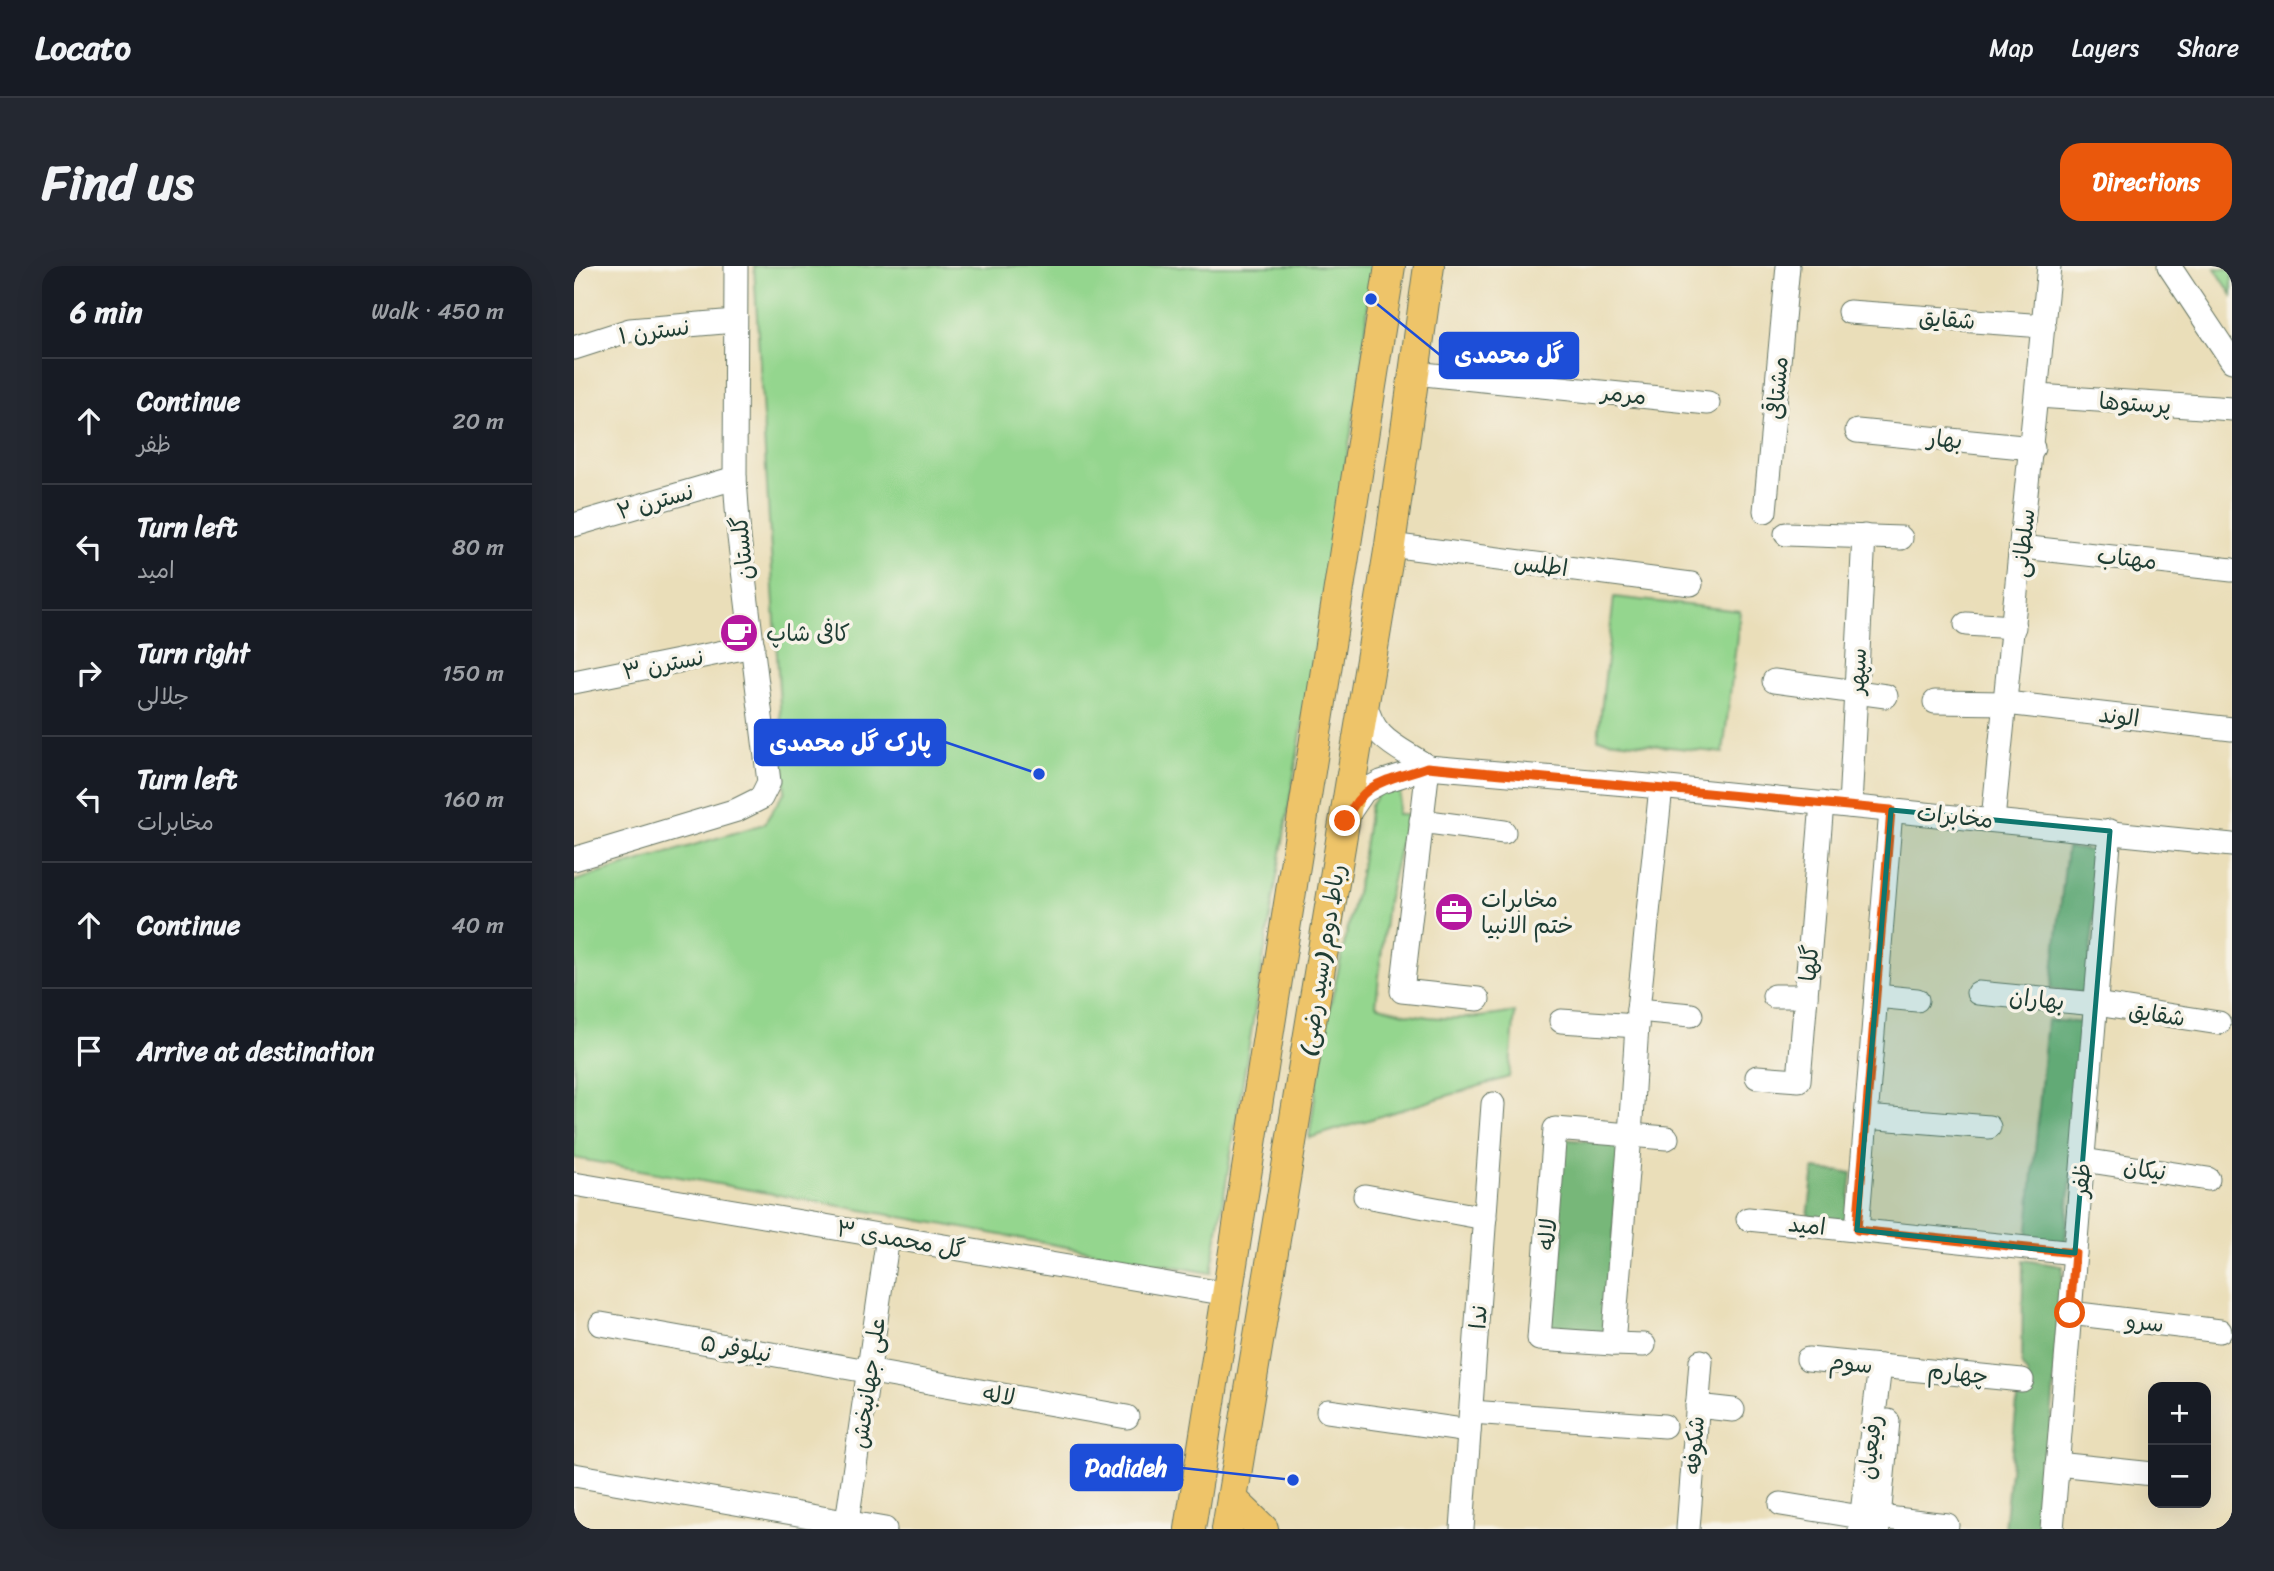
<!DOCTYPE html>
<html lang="en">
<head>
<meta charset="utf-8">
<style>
	:root { --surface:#171b24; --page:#242831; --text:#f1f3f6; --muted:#9ea1a6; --line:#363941; --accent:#ea580c }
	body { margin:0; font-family:Sriracha,"Playpen Sans Arabic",sans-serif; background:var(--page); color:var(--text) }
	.controls { position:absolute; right:21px; bottom:21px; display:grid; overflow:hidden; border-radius:14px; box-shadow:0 7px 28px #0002 }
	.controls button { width:63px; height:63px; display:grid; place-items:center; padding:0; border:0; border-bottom:2px solid var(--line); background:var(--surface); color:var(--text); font:35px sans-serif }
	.stop { position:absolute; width:21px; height:21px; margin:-16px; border:5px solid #ea580c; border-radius:50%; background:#fff }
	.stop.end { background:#ea580c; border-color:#fff; box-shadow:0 2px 7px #0008 }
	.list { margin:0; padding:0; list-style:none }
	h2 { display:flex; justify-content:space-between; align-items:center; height:91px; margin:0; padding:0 28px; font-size:30px }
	h2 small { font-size:23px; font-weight:400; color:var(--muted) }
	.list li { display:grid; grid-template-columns:46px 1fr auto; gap:21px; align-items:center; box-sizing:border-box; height:126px; padding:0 28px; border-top:2px solid var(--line) }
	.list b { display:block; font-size:26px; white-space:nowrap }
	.list p { margin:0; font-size:23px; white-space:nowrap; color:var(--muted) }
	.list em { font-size:23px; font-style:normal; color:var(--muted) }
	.icon { flex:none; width:38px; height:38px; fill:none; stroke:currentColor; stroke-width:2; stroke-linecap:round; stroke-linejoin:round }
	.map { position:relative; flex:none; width:1658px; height:1263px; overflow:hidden; border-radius:21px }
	header { display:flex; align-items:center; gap:42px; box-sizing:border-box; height:98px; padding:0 35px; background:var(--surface); border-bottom:2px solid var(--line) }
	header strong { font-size:33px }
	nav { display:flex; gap:38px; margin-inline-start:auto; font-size:24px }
	.intro { display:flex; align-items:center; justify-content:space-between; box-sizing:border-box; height:168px; padding:0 42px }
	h1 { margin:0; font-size:49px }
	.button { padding:18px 32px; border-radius:21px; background:var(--accent); color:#fff; font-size:24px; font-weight:700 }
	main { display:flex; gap:42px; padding:0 42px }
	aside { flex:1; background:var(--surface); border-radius:21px; box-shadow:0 7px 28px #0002 }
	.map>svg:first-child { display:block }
	.green { fill:#94d68e; stroke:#5a8a61; stroke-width:2 }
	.forest { fill:#77b779; stroke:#4b7a56; stroke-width:2 }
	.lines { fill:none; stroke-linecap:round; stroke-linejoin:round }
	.minor-casing { stroke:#667563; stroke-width:25 }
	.major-casing { stroke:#667563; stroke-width:32 }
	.minor { stroke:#fff; stroke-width:23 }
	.major { stroke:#eec469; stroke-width:30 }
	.route { stroke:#ea580c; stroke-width:9 }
	.marked { fill:#0f766e; fill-opacity:0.2; stroke:#0f766e; stroke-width:5; stroke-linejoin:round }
	.labels { text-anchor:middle; stroke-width:7; stroke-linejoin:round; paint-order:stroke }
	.street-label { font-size:23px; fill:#1f3d34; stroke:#f7f3e8 }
	.poi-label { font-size:23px; fill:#1f3d34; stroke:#f7f3e8; text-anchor:start }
	.leader { fill:none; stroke:#1d4ed8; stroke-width:2.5 }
	.callout-dot { fill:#1d4ed8; stroke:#f7f3e8; stroke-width:2.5 }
	.callout { fill:#1d4ed8; stroke:#1d4ed8; stroke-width:2.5 }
	.callout-label { font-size:24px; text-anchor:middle; font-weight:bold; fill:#fff }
</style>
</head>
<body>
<header>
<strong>Locato</strong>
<nav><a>Map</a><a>Layers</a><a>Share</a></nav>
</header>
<div class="intro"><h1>Find us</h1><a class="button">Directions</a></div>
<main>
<aside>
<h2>6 min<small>Walk · 450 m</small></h2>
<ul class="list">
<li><svg class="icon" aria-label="ahead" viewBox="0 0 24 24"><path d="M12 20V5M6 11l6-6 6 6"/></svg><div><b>Continue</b><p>ظفر</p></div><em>20 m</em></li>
<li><svg class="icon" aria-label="left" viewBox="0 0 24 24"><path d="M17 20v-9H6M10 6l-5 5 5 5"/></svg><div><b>Turn left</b><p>امید</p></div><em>80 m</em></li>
<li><svg class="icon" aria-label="right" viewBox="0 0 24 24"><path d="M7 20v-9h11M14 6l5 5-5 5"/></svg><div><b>Turn right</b><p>جلالی</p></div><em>150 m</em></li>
<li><svg class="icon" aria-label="left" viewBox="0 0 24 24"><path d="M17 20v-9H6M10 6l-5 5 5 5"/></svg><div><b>Turn left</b><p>مخابرات</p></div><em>160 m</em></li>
<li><svg class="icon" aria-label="ahead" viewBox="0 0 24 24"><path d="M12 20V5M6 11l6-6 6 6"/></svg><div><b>Continue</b></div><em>40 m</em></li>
<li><svg class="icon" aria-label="arrive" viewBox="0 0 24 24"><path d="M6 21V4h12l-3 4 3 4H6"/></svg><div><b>Arrive at destination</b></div></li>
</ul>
</aside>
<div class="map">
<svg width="1658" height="1263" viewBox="0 0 1658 1263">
	<rect width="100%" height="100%" fill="#f7f3e8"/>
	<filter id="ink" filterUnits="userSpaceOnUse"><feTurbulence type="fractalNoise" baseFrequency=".0143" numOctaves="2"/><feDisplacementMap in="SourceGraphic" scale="14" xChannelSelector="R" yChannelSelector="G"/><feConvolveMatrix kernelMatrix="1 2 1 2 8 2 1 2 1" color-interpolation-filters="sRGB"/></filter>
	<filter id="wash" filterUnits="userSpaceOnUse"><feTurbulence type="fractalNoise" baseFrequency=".00686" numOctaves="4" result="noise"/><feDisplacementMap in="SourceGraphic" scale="28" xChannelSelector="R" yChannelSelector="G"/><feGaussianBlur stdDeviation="1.57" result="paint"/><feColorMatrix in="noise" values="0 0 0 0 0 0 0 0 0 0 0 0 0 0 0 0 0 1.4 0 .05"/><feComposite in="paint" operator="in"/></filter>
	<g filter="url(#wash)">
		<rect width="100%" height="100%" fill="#eadeb9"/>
		<g class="green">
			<polygon points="180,0 798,0 788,101 637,1007 0,892 0,615 190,558 211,525"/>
			<polygon points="1641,2 1658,3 1658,29"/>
			<polygon points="1040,331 1166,345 1149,487 1024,473"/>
			<path d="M827,523l-4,25h10l-20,88 -11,103c50,17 89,16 139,7l-6,65 -200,61 15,-105 36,-158 10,-69 10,-15z"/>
		</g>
		<g class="forest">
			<polygon points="1493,582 1527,586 1512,727 1477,723"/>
			<polygon points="1473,754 1511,757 1491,977 1453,973"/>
			<polygon points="988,873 1047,878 1031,1070 972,1065"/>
			<polygon points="1240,903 1278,907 1273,955 1234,951"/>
			<polygon points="1449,994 1489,1000 1469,1263 1430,1263 1444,1126 1451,1121 1454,1109 1448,1100"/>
		</g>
	</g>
	<g filter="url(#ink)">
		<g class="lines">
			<defs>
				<g id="minor">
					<polyline points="1595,0 1658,95"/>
					<polyline points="1275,46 1470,60"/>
					<polyline points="0,82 56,64 161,55"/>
					<polyline points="840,107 1134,137"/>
					<polyline points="1464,130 1658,143"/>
					<polyline points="1283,165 1459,182"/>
					<polyline points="1191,245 1214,0"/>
					<polyline points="0,259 161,212"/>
					<polyline points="1212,268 1327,272"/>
					<polyline points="816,279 1117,318"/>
					<polyline points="1448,281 1658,304"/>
					<polyline points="1392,358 1440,361"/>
					<polyline points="1200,415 1312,430"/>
					<polyline points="0,416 179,380"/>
					<path d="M791,436c9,40 33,44 63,65"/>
					<polyline points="1361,436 1432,437 1658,463"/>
					<polyline points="854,501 828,725 904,733"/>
					<polyline points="1087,521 1064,744 1056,869 1093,872"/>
					<polyline points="1276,540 1290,270"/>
					<polyline points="773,550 790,525 807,516 854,501 1075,520 1658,579"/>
					<polyline points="1419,554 1475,0"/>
					<polyline points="847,555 930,566"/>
					<polyline points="0,593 163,544 187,532 195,516 165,271 161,212 162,0"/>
					<polyline points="1404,727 1522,738 1645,757"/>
					<polyline points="1200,730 1232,730"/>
					<polyline points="1302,730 1343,734"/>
					<polyline points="1064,744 1117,749"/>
					<polyline points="987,755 1063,760"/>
					<polyline points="1183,811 1225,814 1248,537"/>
					<polyline points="1292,851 1415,861"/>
					<polygon points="981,863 1056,869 1039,1078 965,1073"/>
					<polyline points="1509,894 1634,913"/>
					<polyline points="0,918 654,1028"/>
					<polyline points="791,930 911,952"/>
					<polyline points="1174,953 1501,987"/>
					<polyline points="1283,964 1317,544"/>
					<polyline points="1496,1047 1646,1065"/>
					<polyline points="27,1058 553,1151"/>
					<polyline points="1039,1078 1070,1079"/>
					<polyline points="1234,1093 1448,1114"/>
					<polyline points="1123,1140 1159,1144"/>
					<polyline points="754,1145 895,1165"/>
					<polyline points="897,1146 1090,1160"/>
					<polyline points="1483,1198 1579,1208"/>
					<polyline points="0,1209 311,1263"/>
					<polyline points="1207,1238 1287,1251"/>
					<polyline points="1305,1251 1373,1259"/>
					<polyline points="272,1263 314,970"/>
					<polyline points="888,1263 919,838"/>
					<polyline points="1114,1263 1127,1095"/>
					<polyline points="1286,1263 1306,1100"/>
					<polyline points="1304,1263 1314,1155"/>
					<polyline points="1478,1263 1536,565"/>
				</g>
				<g id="major">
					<polyline points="658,1233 689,1263"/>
					<polyline points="616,1263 816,0"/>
					<polyline points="653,1263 816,279 855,0"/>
				</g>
			</defs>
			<use href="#minor" class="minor-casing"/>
			<use href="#major" class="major-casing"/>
			<use href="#minor" class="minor"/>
			<use href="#major" class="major"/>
		</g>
	</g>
	<g class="lines" filter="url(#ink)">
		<path class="route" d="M771,555c20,-42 43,-40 82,-54l464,43 -34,420 218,23 -5,60"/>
	</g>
	<path class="marked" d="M1317,544l219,21 -35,422 -218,-23z"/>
	<defs>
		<symbol id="cafe-disc" viewBox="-11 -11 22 22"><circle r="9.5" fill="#b5179e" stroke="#f7f3e8"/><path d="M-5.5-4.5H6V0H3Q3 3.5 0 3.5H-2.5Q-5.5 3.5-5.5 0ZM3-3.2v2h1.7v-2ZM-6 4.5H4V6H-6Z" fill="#fff"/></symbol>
		<symbol id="office-disc" viewBox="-11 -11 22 22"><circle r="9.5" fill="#b5179e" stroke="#f7f3e8"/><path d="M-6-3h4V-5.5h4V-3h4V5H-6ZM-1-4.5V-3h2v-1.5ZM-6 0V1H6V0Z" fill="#fff"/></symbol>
	</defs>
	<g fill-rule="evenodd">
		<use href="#cafe-disc" x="143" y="345" width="44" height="44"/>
		<use href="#office-disc" x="858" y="624" width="44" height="44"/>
	</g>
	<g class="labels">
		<g class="street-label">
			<text transform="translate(1373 53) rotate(4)" y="8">شقایق</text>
			<text transform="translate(80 65) rotate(-8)" y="8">نسترن ۱</text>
			<text transform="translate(1203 122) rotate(-85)" y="8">مشتاقی</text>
			<text transform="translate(1050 128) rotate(6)" y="8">مرمر</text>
			<text transform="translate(1561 137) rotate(4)" y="8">پرستوها</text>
			<text transform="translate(1371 173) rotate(6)" y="8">بهار</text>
			<text transform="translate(81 235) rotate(-16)" y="8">نسترن ۲</text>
			<text transform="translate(1449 277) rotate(-84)" y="8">سلطانی</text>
			<text transform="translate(168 282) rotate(-96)" y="8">گلستان</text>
			<text transform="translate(1553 292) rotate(6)" y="8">مهتاب</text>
			<text transform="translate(967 299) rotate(7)" y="8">اطلس</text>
			<text transform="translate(89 398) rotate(-11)" y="8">نسترن ۳</text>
			<text transform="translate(1283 405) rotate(-87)" y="8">سپهر</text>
			<text transform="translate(1545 450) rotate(7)" y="8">الوند</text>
			<text transform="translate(1381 550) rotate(6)" y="8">مخابرات</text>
			<text transform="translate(748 694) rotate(-81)" y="8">رباط دوم (سید رضی)</text>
			<text transform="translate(1235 697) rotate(-85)" y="8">گلها</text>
			<text transform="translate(1463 733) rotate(6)" y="8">بهاران</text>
			<text transform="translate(1583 748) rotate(9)" y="8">شقایق</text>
			<text transform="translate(1571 903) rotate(9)" y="8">نیکان</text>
			<text transform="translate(1507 914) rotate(-85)" y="8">ظفر</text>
			<text transform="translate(1233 959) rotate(6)" y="8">امید</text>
			<text transform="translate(973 968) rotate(-85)" y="8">لاله</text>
			<text transform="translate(327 973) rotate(10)" y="8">گل محمدی ۳</text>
			<text transform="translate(904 1051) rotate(-86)" y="8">ندا</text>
			<text transform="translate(1571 1056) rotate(7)" y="8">سرو</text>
			<text transform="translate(162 1082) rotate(10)" y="8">نیلوفر ۵</text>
			<text transform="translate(1277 1097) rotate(6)" y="8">سوم</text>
			<text transform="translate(1384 1107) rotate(6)" y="8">چهارم</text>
			<text transform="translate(294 1117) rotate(-82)" y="8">علی جهانبخش</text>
			<text transform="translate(425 1129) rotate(10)" y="8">لاله</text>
			<text transform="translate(1120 1179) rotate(-86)" y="8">شکوفه</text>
			<text transform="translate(1296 1181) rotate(-83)" y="8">رفیعیان</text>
		</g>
		<g class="poi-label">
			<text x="192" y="375">کافی شاپ</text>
			<text x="907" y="641">مخابرات<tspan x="907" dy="26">ختم الانبیا</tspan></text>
		</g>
	</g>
	<path class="leader" d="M797 33L866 89M465 508L371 476M719 1214L608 1202"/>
	<g class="callout-dot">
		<circle cx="797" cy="33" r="7"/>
		<circle cx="465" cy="508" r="7"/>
		<circle cx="719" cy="1214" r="7"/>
	</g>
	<g class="callout">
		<rect x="866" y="67" width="138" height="45" rx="7"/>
		<rect x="181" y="454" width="190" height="45" rx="7"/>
		<rect x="497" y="1179" width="111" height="45" rx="7"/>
	</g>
	<g class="callout-label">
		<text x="935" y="97">گل محمدی</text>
		<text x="276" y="485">پارک گل محمدی</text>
		<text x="552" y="1210">Padideh</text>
	</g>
</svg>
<div class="controls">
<button>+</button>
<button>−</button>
</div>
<div class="stop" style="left:1496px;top:1047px"></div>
<div class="stop end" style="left:771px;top:555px"></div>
</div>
</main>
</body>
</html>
